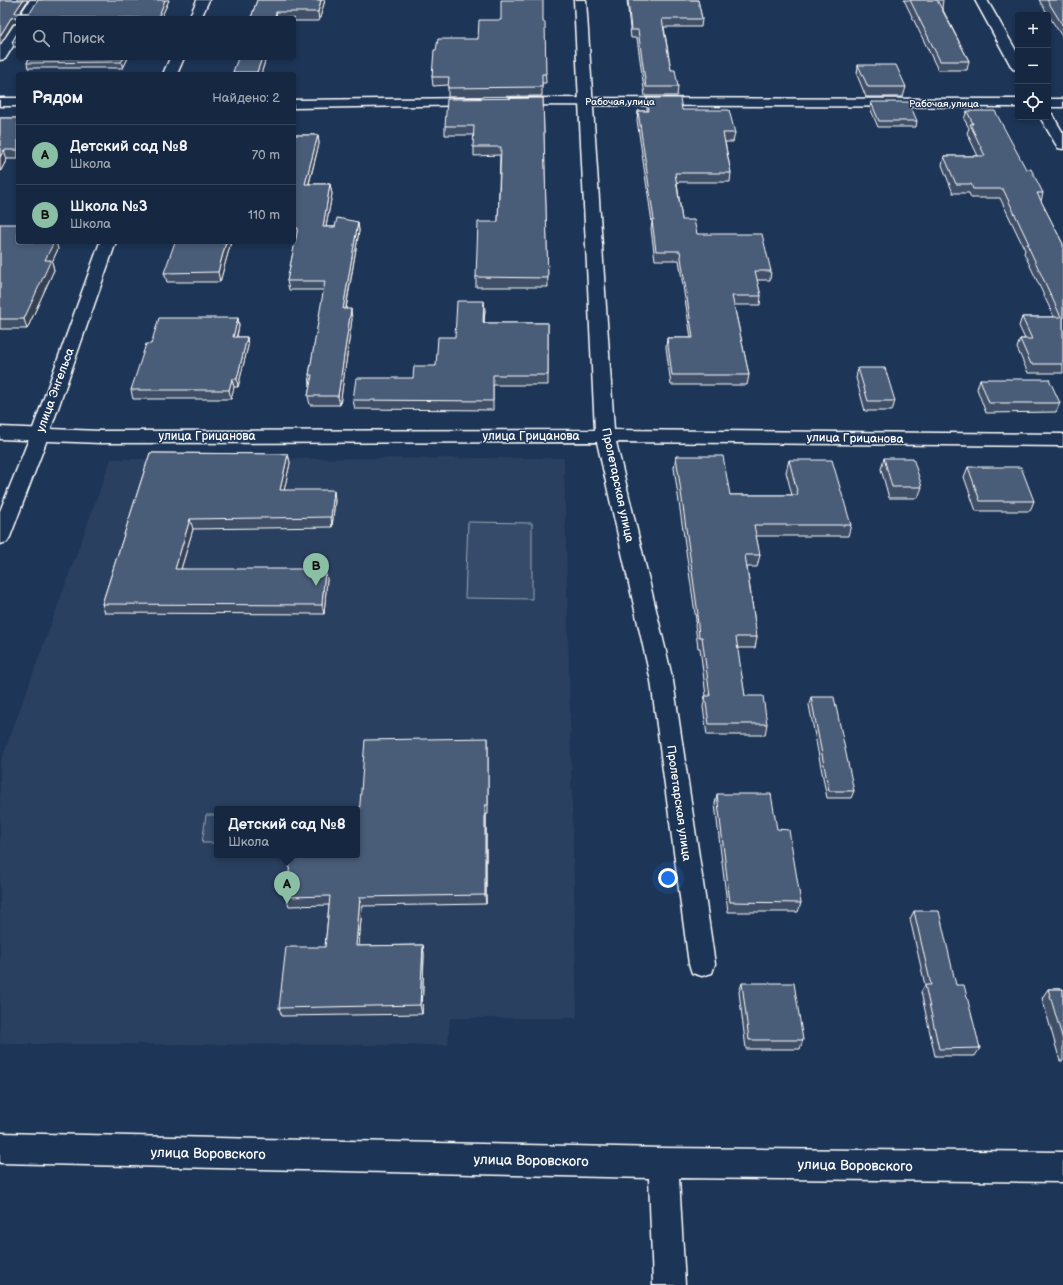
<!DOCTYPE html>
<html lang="ru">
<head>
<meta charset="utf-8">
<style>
	:root { --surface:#162841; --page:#23344c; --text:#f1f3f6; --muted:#9ea6b1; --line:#35445a; --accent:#8abfa5 }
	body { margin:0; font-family:"Balsamiq Sans",sans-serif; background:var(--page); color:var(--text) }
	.controls { position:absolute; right:12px; top:12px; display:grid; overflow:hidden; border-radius:4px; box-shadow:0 2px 6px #0003 }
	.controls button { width:36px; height:36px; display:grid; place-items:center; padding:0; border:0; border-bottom:1px solid var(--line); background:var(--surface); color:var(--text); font:20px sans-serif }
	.you { position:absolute; left:668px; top:878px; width:14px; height:14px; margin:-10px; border:3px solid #fff; border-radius:50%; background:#1a73e8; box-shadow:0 0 0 6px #1a73e833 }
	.badge { display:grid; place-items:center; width:26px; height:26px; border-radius:50%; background:var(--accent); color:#111; font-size:13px; font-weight:700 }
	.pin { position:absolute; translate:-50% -33px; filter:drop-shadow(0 1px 2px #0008) }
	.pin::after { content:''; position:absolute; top:21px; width:14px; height:12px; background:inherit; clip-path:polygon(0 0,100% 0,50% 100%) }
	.popup { position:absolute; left:214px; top:806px; width:146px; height:52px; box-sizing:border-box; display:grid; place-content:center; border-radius:4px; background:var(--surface); filter:drop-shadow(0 1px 3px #0005); font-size:13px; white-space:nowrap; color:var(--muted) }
	.popup b { font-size:15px; color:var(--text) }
	.popup::after { content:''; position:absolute; left:50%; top:100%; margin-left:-8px; border:8px solid transparent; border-top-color:var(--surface) }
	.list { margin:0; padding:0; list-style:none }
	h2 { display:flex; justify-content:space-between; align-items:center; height:52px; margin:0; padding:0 16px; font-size:17px }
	h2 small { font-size:13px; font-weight:400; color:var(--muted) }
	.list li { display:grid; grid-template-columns:26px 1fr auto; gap:12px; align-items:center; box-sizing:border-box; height:60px; padding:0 16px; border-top:1px solid var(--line) }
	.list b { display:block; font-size:15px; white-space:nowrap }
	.list p { margin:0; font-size:13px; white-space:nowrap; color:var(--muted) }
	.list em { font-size:13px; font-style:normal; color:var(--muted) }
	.icon { flex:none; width:22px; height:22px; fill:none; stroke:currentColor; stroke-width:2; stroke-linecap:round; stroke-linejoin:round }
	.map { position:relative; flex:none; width:1063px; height:1285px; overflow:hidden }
	.search { position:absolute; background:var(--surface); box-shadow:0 2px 6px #0003; left:16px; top:16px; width:280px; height:44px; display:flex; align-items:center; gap:10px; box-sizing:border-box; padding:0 14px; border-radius:4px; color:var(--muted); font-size:15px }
	.panel { position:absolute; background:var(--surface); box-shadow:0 2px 6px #0003; left:16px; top:72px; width:280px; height:172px; border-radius:4px }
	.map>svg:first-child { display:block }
	.built { fill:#2a4161; fill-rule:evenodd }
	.green { fill:#364b69; stroke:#9aa5b4 }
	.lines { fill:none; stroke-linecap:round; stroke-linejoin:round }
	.minor-casing { stroke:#fff; stroke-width:3 }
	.tertiary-casing { stroke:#fff; stroke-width:3 }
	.minor { fill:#1d3557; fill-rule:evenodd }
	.tertiary { fill:#1d3557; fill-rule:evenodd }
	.wall { fill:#405068; stroke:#fff }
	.shaded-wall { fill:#344155; stroke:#fff }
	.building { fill:#4a5d79; stroke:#fff }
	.labels { text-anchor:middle; stroke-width:3; stroke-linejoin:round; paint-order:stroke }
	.far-street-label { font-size:10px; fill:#fff; stroke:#1d3557 }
	.street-label { font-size:12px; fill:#fff; stroke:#1d3557 }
	.near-street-label { font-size:14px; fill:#fff; stroke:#1d3557 }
</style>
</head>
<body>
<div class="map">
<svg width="1063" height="1285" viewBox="0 0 1063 1285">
	<rect width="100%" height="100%" fill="#1d3557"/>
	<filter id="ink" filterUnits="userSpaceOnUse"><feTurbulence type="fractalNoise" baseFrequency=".025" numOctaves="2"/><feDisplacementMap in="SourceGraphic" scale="8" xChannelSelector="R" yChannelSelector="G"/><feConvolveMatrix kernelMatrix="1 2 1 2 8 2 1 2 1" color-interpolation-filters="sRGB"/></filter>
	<g filter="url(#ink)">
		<path class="built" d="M564,458l13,560h-127l-2,27 -448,-1v-280l111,-305zM217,809h140v46h-140z"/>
		<g class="green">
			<polygon points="468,522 532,523 532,599 465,598"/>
			<polygon points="206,815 217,815 217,843 202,843"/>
		</g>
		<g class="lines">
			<defs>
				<g id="minor">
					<polygon points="30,0 42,0 30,18 18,18"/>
					<polygon points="574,0 586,0 614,430 1063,434 1063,446 616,442 673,681 715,964 712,973 702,976 692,973 689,964 651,681 597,442 100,443 0,439 0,427 100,431 595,430"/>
					<polygon points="975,0 987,0 1018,54 1018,70 1013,69 1011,66"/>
					<polygon points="18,24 18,38 5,59 0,60 0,46 14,25"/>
					<polygon points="1048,113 1052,114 1063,133 1063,149 1058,148 1040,117 1048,117"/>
					<polygon points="0,1133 663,1148 1063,1152 1063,1182 679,1178 685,1285 653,1285 649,1178 0,1163"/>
				</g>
				<g id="tertiary">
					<polygon points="197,0 209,0 201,18 189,18"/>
					<polygon points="170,58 184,58 177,74 163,74"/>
					<rect x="0" y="98" width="18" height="8"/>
					<polygon points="477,98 482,99 484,102 482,105 294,108 294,100"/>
					<polygon points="513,98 1018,99 1018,107 508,105 506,102 508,99"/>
					<rect x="1048" y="99" width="15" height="8"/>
					<polygon points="100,242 116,242 49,434 10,537 7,542 0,544 0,511 31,434"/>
				</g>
			</defs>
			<use href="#minor" class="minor-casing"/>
			<use href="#tertiary" class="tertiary-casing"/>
			<use href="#minor" class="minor"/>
			<use href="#tertiary" class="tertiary"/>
		</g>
		<g class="wall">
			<polygon points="0,0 28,0 19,13 30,13 169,0 161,18 18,18 18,47 14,47 12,42 18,32 18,23 13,24"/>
			<polygon points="257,0 325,0 319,21 294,21 294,18 251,18"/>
			<polygon points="627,0 698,0 702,19 701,27 664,27 671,70 678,87 677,96 645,96 637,38 631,38"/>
			<polygon points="904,0 943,0 942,8 969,61 967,70 938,70"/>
			<polygon points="1039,0 1063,0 1063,38 1049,16"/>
			<polygon points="501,20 543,22 546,83 542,83 542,96 448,97 448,85 433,86 432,77 436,50 478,39"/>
			<polygon points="29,58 128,58 123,68 28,68 27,63"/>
			<polygon points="266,58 261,74 233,74 233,72"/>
			<polygon points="858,65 906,87 903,97 866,97 857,75"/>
			<polygon points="543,98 548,287 476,287 476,277 498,222 500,155 474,156 474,135 445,135 445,126"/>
			<polygon points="647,98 682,110 735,133 733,142 725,142 731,173 730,182 677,182 682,220 697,234 771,271 770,280 757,280 761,296 760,305 734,305 749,375 747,385 671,385 666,347 667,338 691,338 679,260 655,260 651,229 652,222 637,120 638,111 647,111"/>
			<polygon points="871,102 917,121 916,127 878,127 870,108"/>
			<polygon points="967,111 1026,169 1043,193 1041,201 1063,244 1063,373 1028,373 1017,348 1020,339 1025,339 1019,326 1022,317 1054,317 1024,253 1025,250 1000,198 971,198 969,193 953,193 942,165 944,156 978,156 967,133 969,128 964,119"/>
			<polygon points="0,118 18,118 18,159 7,159 0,172"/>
			<polygon points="294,135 318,135 319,144 309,184 330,184 332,194 326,227 335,227 358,222 359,231 346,309 352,319 340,405 310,405 308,396 310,385 309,375 324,290 289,290 287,281 296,238 294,238"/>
			<polygon points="0,224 58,249 52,262 54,270 27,329 0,329"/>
			<polygon points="231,242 220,282 167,282 164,273"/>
			<polygon points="485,310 484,323 548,323 548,385 493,385 493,410 355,409 353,400 413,378 436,366 455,337"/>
			<polygon points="238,318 239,326 237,337 247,337 248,346 238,387 234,387 231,399 133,399 131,390 151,344"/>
			<polygon points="858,368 895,401 892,411 865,411 856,378"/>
			<polygon points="980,379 1060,403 1056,412 986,413 977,389"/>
			<polygon points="150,453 288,454 290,463 284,490 335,500 332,527 193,529 181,569 327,579 324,614 105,613 102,604"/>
			<polygon points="676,456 730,495 792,495 786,472 789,460 851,525 848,536 756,536 760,555 757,567 747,567 757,637 755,648 737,648 745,696 767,724 765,735 707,735 703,707 705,696 706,696 700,648 698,648 695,625 696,620 674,468"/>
			<polygon points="884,458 922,487 918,498 889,498 881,469"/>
			<polygon points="968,467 1034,501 1030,511 976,511 964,477"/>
			<polygon points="811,697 854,791 851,798 827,798 809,705"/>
			<polygon points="488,738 488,814 486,815 486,904 362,906 359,946 423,945 424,954 422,1014 282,1016 279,1008 325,947 329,905 289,906 286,897 358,829"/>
			<polygon points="717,794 777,829 801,903 798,912 728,912 715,804"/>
			<polygon points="914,911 956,985 980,1048 975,1056 935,1056 921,992 925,985 910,919"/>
			<polygon points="742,983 803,1040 800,1049 746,1049 739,992"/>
			<polygon points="1048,989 1063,989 1063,1061 1060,1061 1042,998"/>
		</g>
		<g class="shaded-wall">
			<polygon points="23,0 28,0 17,17 17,19 15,12"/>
			<polygon points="165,0 169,0 161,18 158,18"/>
			<polygon points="321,0 325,0 319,21 318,12"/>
			<polygon points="276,12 277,18 275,18"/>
			<polygon points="16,17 18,23 13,24 0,45 0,36 11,18"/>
			<polygon points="124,58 128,58 123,68 121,62"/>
			<polygon points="262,58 266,58 261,74 258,74 257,72"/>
			<polygon points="318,135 319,144 306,194 305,184"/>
			<polygon points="4,150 7,159 0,172 0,157"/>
			<polygon points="330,184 332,194 324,237 323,227"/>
			<polygon points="358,222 359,231 344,318 343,309"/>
			<polygon points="49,242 56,242 58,249 52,262 54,270 27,329 24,319 45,260"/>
			<polygon points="226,242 231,242 220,282 218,272"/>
			<polygon points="484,301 485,310 483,333 483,323"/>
			<polygon points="351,309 352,319 340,405 338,396"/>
			<polygon points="238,318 239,326 234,346 233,337"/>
			<polygon points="247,337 248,346 238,387 237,379"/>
			<polygon points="232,379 234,387 231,399 229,390"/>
			<polygon points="288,454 290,463 282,500 280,490"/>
			<polygon points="334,490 335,500 332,527 331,517"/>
			<polygon points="190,519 193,529 178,579 175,569"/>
			<polygon points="325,569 327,579 324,614 322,605"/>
			<polygon points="485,805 486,815 486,904 485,895"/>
			<polygon points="360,897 362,906 358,955 356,946"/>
			<polygon points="423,945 424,954 422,1014 420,1005"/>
		</g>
		<g class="building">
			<polygon points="0,0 23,0 15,12 15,13 30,13 38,0 165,0 158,18 18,18 18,42 12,42 18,32 18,18 16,17 11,18 0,36"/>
			<polygon points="257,0 321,0 318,12 276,12 275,18 251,18"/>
			<polygon points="501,0 543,0 543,22 545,22 546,74 542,74 542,87 448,88 449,77 432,77 434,50 436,50 438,39 478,39 479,20 501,20"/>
			<polygon points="628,0 698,0 702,19 662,19 671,70 675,70 678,87 646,87 638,30 631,30"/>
			<polygon points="910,0 937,0 969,61 940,61"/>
			<polygon points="1047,0 1063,0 1063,26 1052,8"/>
			<polygon points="29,58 124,58 121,62 27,63"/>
			<polygon points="238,58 262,58 257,72 233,72"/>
			<polygon points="858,65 896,65 906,87 868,87"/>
			<polygon points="543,98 548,278 476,277 478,222 498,222 501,147 473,147 474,126 445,126 447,99"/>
			<polygon points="647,98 680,98 682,110 729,110 735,133 723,133 731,173 675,173 682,220 694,220 697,234 762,234 771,271 755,271 761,296 732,296 749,375 672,375 667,338 693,338 680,251 656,251 652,220 654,220 638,111 649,111"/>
			<polygon points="871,102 909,102 917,121 879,121"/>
			<polygon points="967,111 995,111 1026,169 1031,169 1043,193 1037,193 1063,244 1063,364 1031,364 1020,339 1032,339 1022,317 1061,317 1027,244 1029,244 1003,189 973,189 971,184 956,184 944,156 985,156 970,124 973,124"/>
			<polygon points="0,118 18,118 18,150 4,150 0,157"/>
			<polygon points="294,135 318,135 305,184 330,184 323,227 335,227 337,218 358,222 343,309 351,309 338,396 308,396 312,375 309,375 325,281 287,281 298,228 294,228"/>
			<polygon points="0,224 18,224 18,242 54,242 45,260 51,260 24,319 0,319"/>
			<polygon points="175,242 226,242 218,272 164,273"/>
			<polygon points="457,301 484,301 483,323 548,323 548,375 493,375 493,401 353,400 356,378 413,378 414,366 436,366 438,337 455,337"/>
			<polygon points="159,318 238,318 233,337 247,337 237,379 232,379 229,390 131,390 146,344 151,344"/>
			<polygon points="858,368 885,368 895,401 868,401"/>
			<polygon points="980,379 1049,379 1060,403 989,403"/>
			<polygon points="150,453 288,454 280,490 334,490 331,517 190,519 175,569 325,569 322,605 102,604"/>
			<polygon points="676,456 723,456 730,495 798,495 789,460 832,460 851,525 754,525 760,555 745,555 757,637 736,637 745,696 763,696 767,724 709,724 705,696 710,696 702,637 699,637 697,614 698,614"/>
			<polygon points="884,458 913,458 922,487 892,487"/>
			<polygon points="968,467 1021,467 1034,501 980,501"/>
			<polygon points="811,697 834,697 854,791 829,791"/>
			<polygon points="488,738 488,805 485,805 485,895 360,897 356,946 423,945 420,1005 279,1008 286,947 325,947 330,896 286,897 291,855 357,855 357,829 358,829 365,740"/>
			<polygon points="717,794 771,794 777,829 789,830 801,903 730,902"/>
			<polygon points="914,911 939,911 956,985 964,985 980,1048 939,1049 925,985 931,985"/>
			<polygon points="742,983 794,983 803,1040 749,1040"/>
			<polygon points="1048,989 1063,989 1063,1040"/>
		</g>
	</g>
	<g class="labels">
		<g class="far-street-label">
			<text x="620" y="105">Рабочая улица</text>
			<text x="944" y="107">Рабочая улица</text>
		</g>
		<g class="street-label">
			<text transform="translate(55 390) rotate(-70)" y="4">улица Энгельса</text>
			<text x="207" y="440">улица Грицанова</text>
			<text x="531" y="440">улица Грицанова</text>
			<text transform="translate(855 438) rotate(1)" y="4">улица Грицанова</text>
			<text transform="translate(618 485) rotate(78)" y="4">Пролетарская улица</text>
			<text transform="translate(679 803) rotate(82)" y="4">Пролетарская улица</text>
		</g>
		<g class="near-street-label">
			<text transform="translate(208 1153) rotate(1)" y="5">улица Воровского</text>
			<text transform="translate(531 1160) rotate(1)" y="5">улица Воровского</text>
			<text transform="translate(855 1165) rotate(1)" y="5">улица Воровского</text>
		</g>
	</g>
</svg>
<div class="controls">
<button>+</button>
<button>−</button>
<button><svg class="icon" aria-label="locate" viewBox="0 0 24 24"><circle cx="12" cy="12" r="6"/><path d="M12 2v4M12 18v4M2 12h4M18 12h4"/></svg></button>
</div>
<div class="you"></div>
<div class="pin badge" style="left:287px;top:904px">A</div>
<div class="popup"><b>Детский сад №8</b>Школа</div>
<div class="pin badge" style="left:316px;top:586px">B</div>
<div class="search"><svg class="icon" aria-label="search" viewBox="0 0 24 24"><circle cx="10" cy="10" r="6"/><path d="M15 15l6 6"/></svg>Поиск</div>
<section class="panel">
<h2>Рядом<small>Найдено: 2</small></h2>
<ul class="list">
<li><span class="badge">A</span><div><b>Детский сад №8</b><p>Школа</p></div><em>70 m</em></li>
<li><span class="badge">B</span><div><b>Школа №3</b><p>Школа</p></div><em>110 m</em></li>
</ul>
</section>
</div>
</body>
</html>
